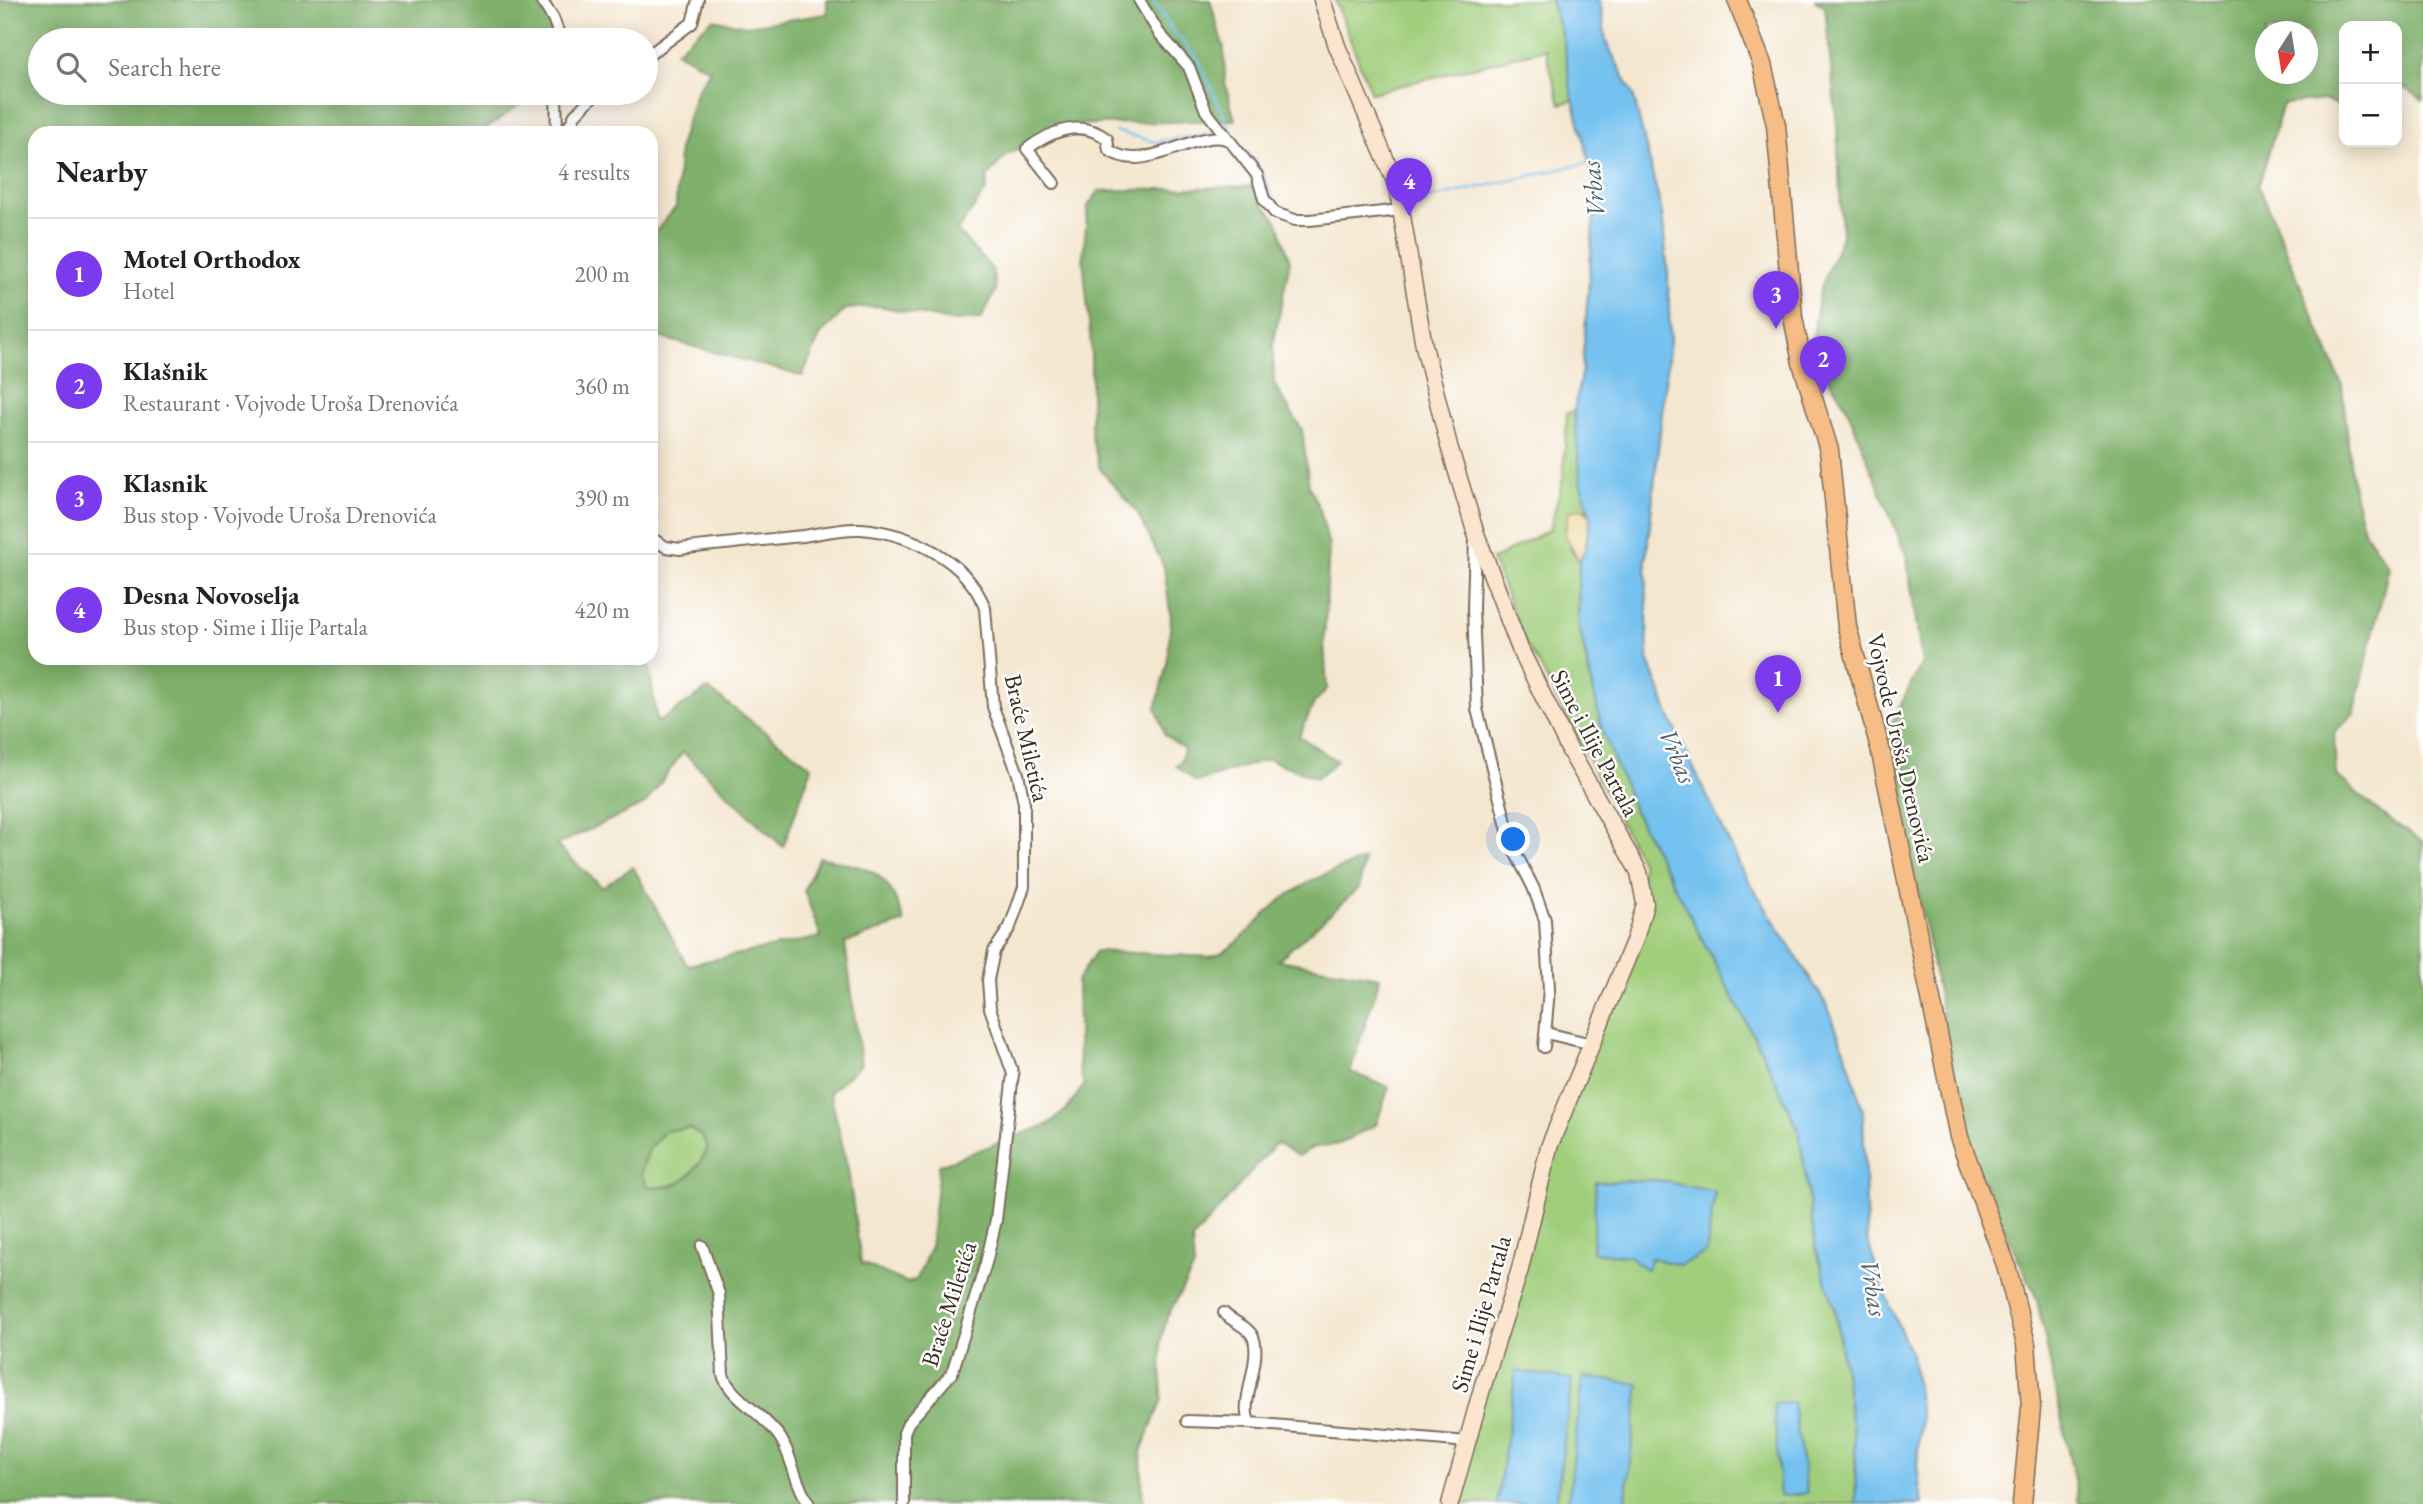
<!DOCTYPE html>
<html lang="en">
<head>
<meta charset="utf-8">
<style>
	:root { --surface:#fff; --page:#f6f6f6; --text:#222; --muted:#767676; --line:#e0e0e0; --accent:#7c3aed }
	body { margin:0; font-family:"EB Garamond",serif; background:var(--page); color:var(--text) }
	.controls { position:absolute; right:21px; top:21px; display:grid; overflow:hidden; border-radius:14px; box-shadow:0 4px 18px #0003 }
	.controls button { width:63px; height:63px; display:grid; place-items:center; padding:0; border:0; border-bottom:2px solid var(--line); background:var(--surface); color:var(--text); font:35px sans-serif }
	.compass { position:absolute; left:2255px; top:21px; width:63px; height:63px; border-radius:50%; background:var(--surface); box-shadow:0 4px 18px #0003; rotate:192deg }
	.you { position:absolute; left:1514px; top:840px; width:24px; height:24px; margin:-18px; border:5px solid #fff; border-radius:50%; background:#1a73e8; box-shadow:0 0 0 10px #1a73e833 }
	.badge { display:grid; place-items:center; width:46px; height:46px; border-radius:50%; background:var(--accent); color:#fff; font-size:23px; font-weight:700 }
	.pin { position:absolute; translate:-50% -58px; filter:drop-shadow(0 2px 4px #0008) }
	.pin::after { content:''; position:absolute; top:37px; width:24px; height:21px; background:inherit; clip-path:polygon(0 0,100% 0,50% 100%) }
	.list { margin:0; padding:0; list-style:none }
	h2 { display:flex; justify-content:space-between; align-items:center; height:91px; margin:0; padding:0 28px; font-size:30px }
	h2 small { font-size:23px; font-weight:400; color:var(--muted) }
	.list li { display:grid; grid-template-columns:46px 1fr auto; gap:21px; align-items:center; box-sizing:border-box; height:112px; padding:0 28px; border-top:2px solid var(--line) }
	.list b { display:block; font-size:26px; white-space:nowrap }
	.list p { margin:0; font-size:23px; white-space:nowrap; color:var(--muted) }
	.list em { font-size:23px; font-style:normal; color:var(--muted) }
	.icon { flex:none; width:38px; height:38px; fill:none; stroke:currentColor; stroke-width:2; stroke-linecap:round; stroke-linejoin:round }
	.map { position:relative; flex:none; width:2423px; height:1504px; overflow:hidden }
	.search { position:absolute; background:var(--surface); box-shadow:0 4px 18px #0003; left:28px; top:28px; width:630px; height:77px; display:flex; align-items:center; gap:18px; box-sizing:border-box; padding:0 24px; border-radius:38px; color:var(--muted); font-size:26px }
	.panel { position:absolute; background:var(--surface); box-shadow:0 4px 18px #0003; left:28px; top:126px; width:630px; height:539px; border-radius:21px }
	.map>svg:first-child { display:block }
	.green { fill:#a0ce7c; stroke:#6e7c4d; stroke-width:2 }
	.forest { fill:#80b16c; stroke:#5e6e45; stroke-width:2; fill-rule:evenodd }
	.sand { fill:#eeda9e; stroke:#94825e; stroke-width:2 }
	.water { fill:#75c1ef; stroke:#587686; stroke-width:2 }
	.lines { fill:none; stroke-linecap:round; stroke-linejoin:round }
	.stream { stroke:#75c1ef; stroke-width:2.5 }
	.street-casing { stroke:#7c6c5c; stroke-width:14 }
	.secondary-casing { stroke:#7c6c5c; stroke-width:19 }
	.primary-casing { stroke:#7c6c5c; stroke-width:21 }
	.street { stroke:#fff; stroke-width:10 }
	.secondary { stroke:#fbe5cf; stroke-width:16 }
	.primary { stroke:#f6be86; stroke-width:18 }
	.labels { text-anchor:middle; stroke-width:5; stroke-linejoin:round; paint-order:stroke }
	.street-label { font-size:24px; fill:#3b2a1e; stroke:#fff }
	.water-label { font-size:26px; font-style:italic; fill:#4f5f67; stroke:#fff }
</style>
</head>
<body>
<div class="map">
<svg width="2423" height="1504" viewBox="0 0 2423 1504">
	<rect width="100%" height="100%" fill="#fff"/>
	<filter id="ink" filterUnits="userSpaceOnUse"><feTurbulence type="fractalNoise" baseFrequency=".0143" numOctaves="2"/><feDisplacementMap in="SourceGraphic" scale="14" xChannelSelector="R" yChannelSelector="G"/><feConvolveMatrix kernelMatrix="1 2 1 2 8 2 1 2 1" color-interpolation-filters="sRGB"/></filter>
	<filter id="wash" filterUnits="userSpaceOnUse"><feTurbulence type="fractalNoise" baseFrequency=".00686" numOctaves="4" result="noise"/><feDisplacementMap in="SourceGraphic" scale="28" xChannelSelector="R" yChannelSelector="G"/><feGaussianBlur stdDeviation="1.57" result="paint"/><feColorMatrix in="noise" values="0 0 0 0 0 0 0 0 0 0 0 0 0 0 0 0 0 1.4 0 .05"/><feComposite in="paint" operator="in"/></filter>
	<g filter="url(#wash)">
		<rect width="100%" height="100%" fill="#f4e7d0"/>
		<g class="green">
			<polygon points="1335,0 1551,0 1564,44 1574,100 1560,104 1545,49 1371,93"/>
			<polygon points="1574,411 1588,511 1582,508 1570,548 1579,561 1578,621 1592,690 1635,812 1762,1052 1799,1131 1816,1249 1834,1306 1855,1444 1856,1504 1450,1504 1543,1176 1635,939 1642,864 1541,668 1525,642 1492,560 1550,529 1563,479 1567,413"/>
			<path d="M689,1128l12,8 7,11c-12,27 -29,45 -61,39l-6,-14 9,-25 15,-16z"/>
		</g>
		<g class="forest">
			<path d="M0,0h535c8,11 19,27 19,40h-514v53h496l-57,40h-444v525h613l9,65 51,-34 104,78 -29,80 -100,-95 -38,52 -89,41 46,42 31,-20 54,98 134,-28 -17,-47 15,-33c51,12 69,10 85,65l-59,21 16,121 -31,28 18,77 13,94 47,20 9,-4 13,-31 9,-83 110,-41 18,-15 17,-24 -5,-16 -2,-88 19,-30 114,6c28,-8 42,-31 63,-50 27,-23 58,-37 91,-47l-5,28 -81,72 102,17 -30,95 39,15 -13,38c-14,5 -24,13 -35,18 -18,7 -22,-2 -42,13l-23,-13 -84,97 2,27 -27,50 -6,24 1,59 -21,51 2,53h-1143zM690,1128l11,8 7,11c-12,27 -29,45 -61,39l-6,-14 9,-25 15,-16z"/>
			<polygon points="827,0 1210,0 1224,49 1225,83 1235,120 1063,125 1006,155 988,176 986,190 957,231 992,269 996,290 981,319 951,321 878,306 846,309 821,334 802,376 651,335 651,237 676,207 679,147 696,92 710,70 676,51 713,19 746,26 827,14"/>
			<path d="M1814,0h609v100l-17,-12 -9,7v-69h-53v82l-18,-8 -43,4 -24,81 83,200 11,104 12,44 24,34 -35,147 -20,19 2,42 46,39 41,28v662h-344l-42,-205 -67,-145 -70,-353 -12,-71 34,-67 -15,-105 -61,-152 -35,-55 9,-61 22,-54 -5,-109 -12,-121zM2266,32h42v42h-42z"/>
			<polygon points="1256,186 1260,200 1278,222 1290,261 1273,345 1274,384 1302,430 1309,486 1320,510 1329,546 1324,644 1327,689 1314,703 1299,736 1337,761 1317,778 1268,759 1196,782 1176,766 1181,761 1184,749 1165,735 1156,708 1167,663 1171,618 1164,567 1137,512 1100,469 1091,435 1091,345 1083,257 1088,206 1099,191"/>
		</g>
		<polygon class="sand" points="1582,508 1591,516 1585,550 1579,561 1565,534 1569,511"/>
		<g class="water">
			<polygon points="1551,0 1600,0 1606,42 1633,94 1662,213 1668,275 1670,340 1646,560 1648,659 1672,722 1742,870 1828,1007 1850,1066 1863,1111 1867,1239 1884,1292 1911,1354 1921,1413 1917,1466 1922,1504 1856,1504 1855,1444 1835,1308 1816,1249 1799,1131 1762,1052 1635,812 1602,730 1578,621 1579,561 1585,550 1591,516 1581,485 1574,411 1582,369 1596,189 1571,91 1564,44"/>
			<polygon points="1657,1180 1715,1192 1706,1253 1680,1265 1651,1258 1647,1270 1629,1256 1592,1252 1596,1182"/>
			<polygon points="1516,1371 1572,1379 1556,1504 1497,1504"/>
			<polygon points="1583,1377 1639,1384 1625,1504 1568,1504"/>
			<polygon points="1793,1402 1807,1493 1780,1496 1774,1404"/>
		</g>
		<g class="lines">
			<g class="stream">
				<polyline points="1153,0 1172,30 1199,61 1233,136"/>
				<polyline points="1115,131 1155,142 1217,132"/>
				<polyline points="1236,141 1258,165 1274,200 1290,213"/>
				<polyline points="1410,203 1591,162"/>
			</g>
		</g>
	</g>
	<g filter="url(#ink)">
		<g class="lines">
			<defs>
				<g id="street">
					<polyline points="541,0 553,18 561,40"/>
					<polyline points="1139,0 1159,33 1189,67 1206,111 1257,175 1264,199 1275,213 1295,220 1310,220 1401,210"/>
					<polyline points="646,57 692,23 698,0"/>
					<polyline points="556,93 557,133"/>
					<polyline points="566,133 575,115 596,93"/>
					<path d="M1054,183l-27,-34c23,-17 54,-31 80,-10l2,11c35,26 86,-21 117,-11"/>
					<path d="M651,538l15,9 14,2c41,-5 82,-9 123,-13 19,-3 38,-8 58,-7 49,4 106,31 124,79l8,99 25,67 6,29v84l-14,40 -16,24 -6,29 2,28 23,66 -17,146 -10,43 -34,110 -44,50 -4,10v71"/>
					<polyline points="1475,538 1473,608 1477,709 1512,846 1533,887 1545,920 1549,989 1544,1047"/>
					<polyline points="1546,1033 1592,1044"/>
					<path d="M702,1246l17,48 4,81c8,24 43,40 58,64 12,20 14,45 28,65"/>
					<path d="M1224,1313c8,9 24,13 29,24 10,23 -15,67 -3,86l218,19"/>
					<polyline points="1187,1421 1250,1423"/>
				</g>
				<polyline id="secondary" points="1322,0 1337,46 1397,186 1424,346 1449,446 1475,531 1520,649 1570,751 1639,872 1645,904 1635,939 1549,1147 1520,1269 1483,1385 1450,1504"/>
				<polyline id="primary" points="1737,0 1762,64 1776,125 1793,317 1802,363 1829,450 1847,627 1880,748 1959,1137 2006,1265 2026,1344 2031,1407 2022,1504"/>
			</defs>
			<use href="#street" class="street-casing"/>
			<use href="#secondary" class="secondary-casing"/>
			<use href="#primary" class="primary-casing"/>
			<use href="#street" class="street"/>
			<use href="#secondary" class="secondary"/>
			<use href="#primary" class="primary"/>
		</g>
	</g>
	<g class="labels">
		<g class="street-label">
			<text transform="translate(1027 738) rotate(77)" y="8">Braće Miletića</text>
			<text transform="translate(1595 743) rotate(62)" y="8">Sime i Ilije Partala</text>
			<text transform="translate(1901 748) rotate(77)" y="8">Vojvode Uroša Drenovića</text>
			<text transform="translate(949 1304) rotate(-72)" y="8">Braće Miletića</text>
			<text transform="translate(1481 1314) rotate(-74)" y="8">Sime i Ilije Partala</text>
		</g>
		<g class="water-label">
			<text transform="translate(1593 189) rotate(-96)" y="9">Vrbas</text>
			<text transform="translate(1678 756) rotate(67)" y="9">Vrbas</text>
			<text transform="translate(1874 1288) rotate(80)" y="9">Vrbas</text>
		</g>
	</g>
</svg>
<div class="controls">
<button>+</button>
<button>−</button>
</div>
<svg class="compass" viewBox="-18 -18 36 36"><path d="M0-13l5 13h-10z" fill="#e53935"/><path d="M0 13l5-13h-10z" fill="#767676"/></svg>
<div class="you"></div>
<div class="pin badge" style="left:1778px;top:713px">1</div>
<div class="pin badge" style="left:1823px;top:394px">2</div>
<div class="pin badge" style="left:1776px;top:329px">3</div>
<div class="pin badge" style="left:1409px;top:216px">4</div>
<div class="search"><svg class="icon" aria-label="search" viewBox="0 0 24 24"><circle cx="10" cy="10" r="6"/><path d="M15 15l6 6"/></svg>Search here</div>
<section class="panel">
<h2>Nearby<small>4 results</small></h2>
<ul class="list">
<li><span class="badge">1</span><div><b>Motel Orthodox</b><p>Hotel</p></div><em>200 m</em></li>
<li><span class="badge">2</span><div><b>Klašnik</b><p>Restaurant · Vojvode Uroša Drenovića</p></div><em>360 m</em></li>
<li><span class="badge">3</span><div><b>Klasnik</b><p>Bus stop · Vojvode Uroša Drenovića</p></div><em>390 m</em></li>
<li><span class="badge">4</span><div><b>Desna Novoselja</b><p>Bus stop · Sime i Ilije Partala</p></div><em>420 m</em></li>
</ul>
</section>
</div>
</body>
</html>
